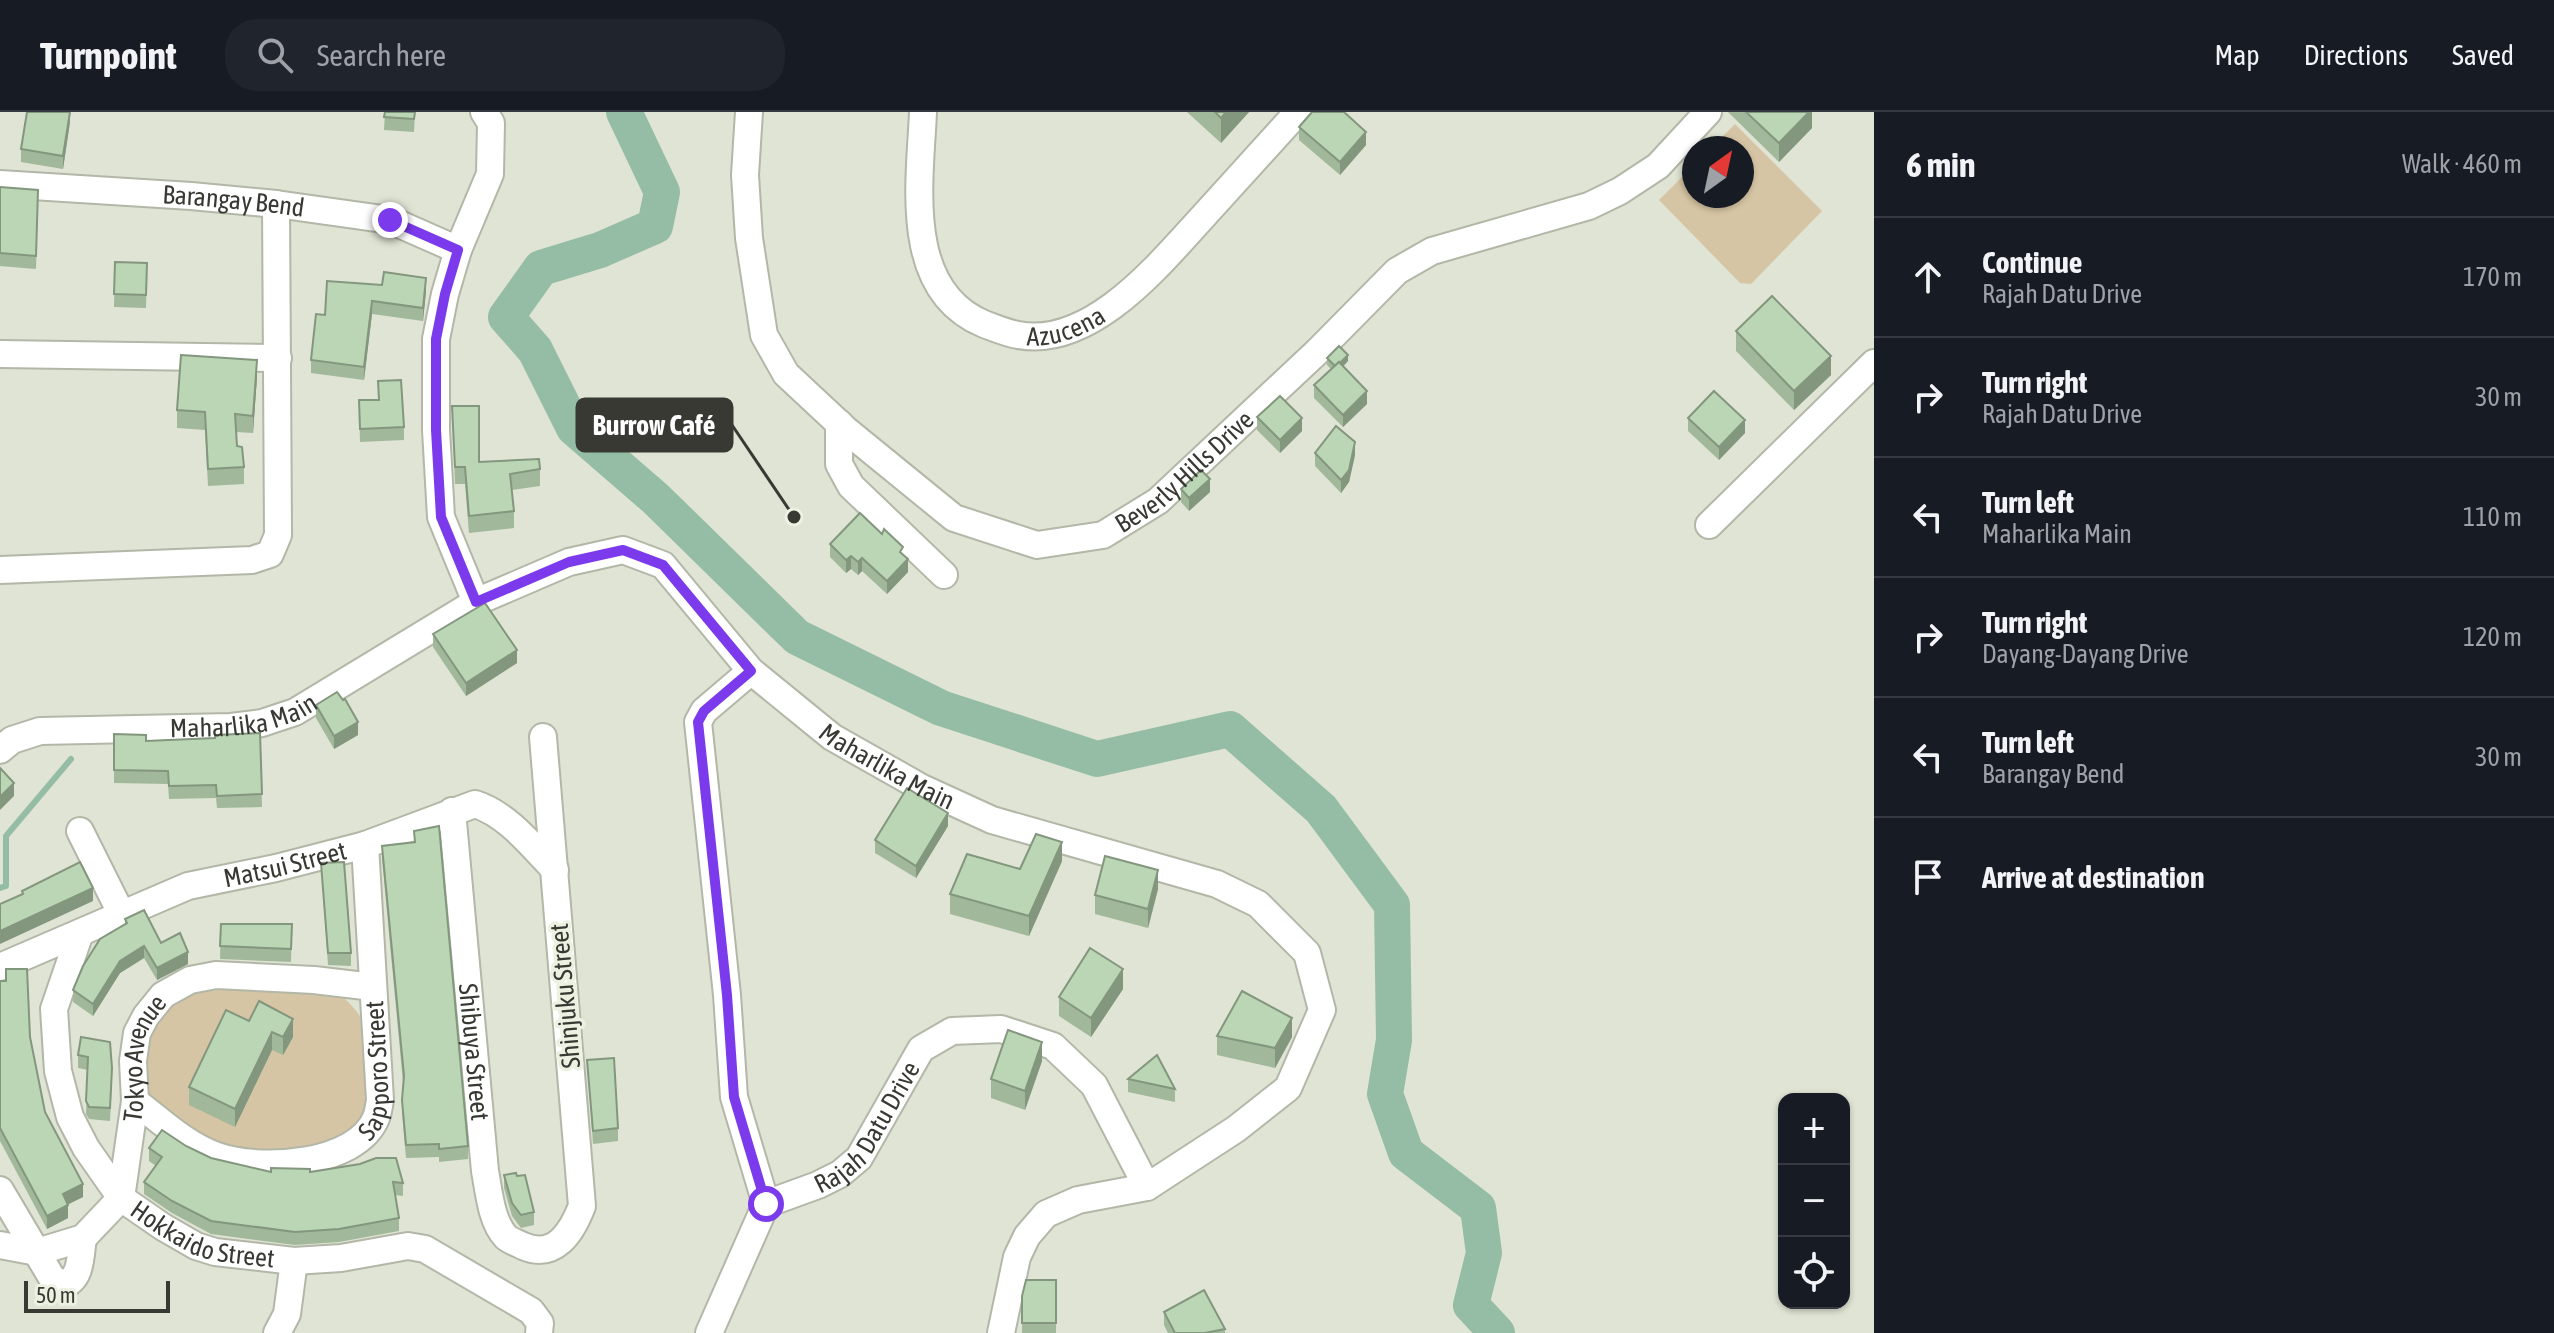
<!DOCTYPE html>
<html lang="en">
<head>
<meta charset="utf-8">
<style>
	:root { --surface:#171b24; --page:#20242c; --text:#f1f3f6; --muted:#9ea1a6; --line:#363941 }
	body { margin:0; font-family:"Asap Condensed",sans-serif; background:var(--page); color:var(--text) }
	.controls { position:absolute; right:24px; bottom:24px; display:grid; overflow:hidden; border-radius:16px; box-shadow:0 2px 6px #0004 }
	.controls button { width:72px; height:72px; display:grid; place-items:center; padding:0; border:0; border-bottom:2px solid var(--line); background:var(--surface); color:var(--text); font:40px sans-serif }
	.compass { position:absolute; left:1682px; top:24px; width:72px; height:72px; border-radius:50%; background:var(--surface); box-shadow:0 2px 6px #0004; rotate:33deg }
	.scale { position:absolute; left:24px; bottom:20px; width:146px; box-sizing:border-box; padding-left:8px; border:4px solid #383933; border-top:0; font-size:22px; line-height:28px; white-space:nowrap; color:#383933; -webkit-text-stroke:6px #ecf1e1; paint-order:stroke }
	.stop { position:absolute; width:24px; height:24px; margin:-18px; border:6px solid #7c3aed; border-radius:50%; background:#fff }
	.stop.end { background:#7c3aed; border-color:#fff; box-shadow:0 2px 8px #0008 }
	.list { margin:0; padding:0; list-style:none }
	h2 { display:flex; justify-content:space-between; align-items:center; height:104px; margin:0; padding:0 32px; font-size:34px }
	h2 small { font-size:26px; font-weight:400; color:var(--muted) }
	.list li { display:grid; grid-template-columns:52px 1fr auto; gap:24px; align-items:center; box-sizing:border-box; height:120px; padding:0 32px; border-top:2px solid var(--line) }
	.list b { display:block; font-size:30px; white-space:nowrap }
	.list p { margin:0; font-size:26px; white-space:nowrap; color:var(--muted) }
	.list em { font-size:26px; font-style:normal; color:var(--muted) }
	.icon { flex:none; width:44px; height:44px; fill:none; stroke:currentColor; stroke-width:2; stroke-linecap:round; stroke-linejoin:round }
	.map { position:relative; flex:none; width:1874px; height:1221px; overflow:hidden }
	header { display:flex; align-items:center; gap:48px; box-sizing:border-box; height:112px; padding:0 40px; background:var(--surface); border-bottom:2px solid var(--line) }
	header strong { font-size:38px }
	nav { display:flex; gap:44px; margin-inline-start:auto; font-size:28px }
	.search { width:560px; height:72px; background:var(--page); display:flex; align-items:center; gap:20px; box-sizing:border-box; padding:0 28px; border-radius:32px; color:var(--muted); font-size:30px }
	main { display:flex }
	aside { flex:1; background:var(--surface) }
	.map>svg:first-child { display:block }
	.green { fill:#d6c5a4 }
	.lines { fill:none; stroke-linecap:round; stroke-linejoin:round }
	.stream { stroke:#95bda5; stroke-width:6 }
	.river { stroke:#95bda5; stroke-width:36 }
	.minor-casing { stroke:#b2b7a7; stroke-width:30 }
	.minor { stroke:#fff; stroke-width:26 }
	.wall { fill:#a1b89b }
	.shaded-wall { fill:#83967e }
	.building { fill:#bbd6b4; stroke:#83967e; stroke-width:2 }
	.route { stroke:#7c3aed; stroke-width:10 }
	.labels { text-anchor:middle; stroke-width:7; stroke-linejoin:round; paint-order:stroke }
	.street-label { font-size:26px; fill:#383933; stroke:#ecf1e1 }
	.leader { fill:none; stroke:#383933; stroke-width:3 }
	.callout-dot { fill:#383933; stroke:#ecf1e1; stroke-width:3 }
	.callout { fill:#383933; stroke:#383933; stroke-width:3 }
	.callout-label { font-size:28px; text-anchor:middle; font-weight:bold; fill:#fff }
</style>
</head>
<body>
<header>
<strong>Turnpoint</strong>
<div class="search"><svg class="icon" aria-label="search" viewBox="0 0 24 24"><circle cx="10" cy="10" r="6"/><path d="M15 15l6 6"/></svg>Search here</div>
<nav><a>Map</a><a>Directions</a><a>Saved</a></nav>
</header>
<main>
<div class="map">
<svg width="1874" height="1221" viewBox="0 0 1874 1221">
	<rect width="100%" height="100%" fill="#dfe4d4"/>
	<g class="green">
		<polygon points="1735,12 1822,99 1751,172 1740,171 1659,88 1694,53 1694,84 1742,84 1742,36 1711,36"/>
		<path d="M211,871l125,8c11,9 26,23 30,38 3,8 1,21 1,30 1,17 4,39 -3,55 -18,43 -117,43 -153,27 -28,-13 -53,-32 -71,-56l7,-49 21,-33z"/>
	</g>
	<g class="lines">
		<polyline class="stream" points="0,776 6,774 6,724 71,647"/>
		<polyline class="river" points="624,0 662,80 655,114 600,138 541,156 506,205 535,238 574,316 655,386 797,525 941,596 1097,647 1230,617 1321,697 1392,793 1394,928 1385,982 1406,1041 1478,1096 1484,1141 1471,1193 1497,1221"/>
		<defs>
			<g id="minor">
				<path id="s1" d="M749,0l-4,63 4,63 15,97 22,39 60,56 108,88 83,27 66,-10 55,-34 160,-150 79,-80 35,-20 157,-45 31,-15 38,-25 50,-54"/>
				<path id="s2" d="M923,0c-3,70 -21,178 61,212 11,4 22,9 34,11 72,14 140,-69 182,-115 33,-36 65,-72 98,-108"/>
				<path id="s3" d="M0,72l191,12 85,8 114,16 68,30"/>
				<polyline points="0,242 278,246"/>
				<polyline points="839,311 839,352 851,374 944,463"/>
				<polyline points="1709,413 1874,251"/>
				<polyline points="0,458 252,448 270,442 278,423 276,92"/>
				<polyline points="476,490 441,405 436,318 436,227 445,182 458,138 490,62 491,11 484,0"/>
				<path id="s4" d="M751,559l-47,40 -6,11 29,273 7,102 32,107 52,-19 22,-11 19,-16 62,-109 31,-18 49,-2 52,17 41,39 53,102"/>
				<path id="s5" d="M0,638l12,-10 28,-9 191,-4 31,-4 33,-11 181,-110 93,-40 54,-12 40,15 88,106 81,66 90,51 70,32 225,64 41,20 49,49 15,57 -34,78 -52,41 -89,58 -69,13 -32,14 -19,22 -10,21 -16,76"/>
				<path id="s6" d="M452,699l33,360c4,21 6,50 21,66 4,4 12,6 17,9 32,14 49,-14 59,-40l-39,-469"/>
				<polyline points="80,719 122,803"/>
				<path id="s7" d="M80,821l-26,76 4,62 12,46 16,31 35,50 42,29 33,19 19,6 79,9 47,-3 67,-12 17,3 106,62 9,12 -1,10"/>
				<path id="s8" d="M0,855l188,-81 88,-18 89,-23 110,-41c32,10 57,42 80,66"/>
				<path id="s9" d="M135,989c26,20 51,44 82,55 42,15 139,10 159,-38 2,-5 3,-12 4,-18l-15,-255"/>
				<path d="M0,1078l52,88 11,7c19,-6 17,-29 20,-47"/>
				<path id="s10" d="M0,1133l37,7 46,-14 38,-40 14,-97 -2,-40 4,-28 9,-17 17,-21 27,-15 26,-5 98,5 59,7"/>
				<polyline points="277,1221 287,1202 294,1149"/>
				<polyline points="709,1221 766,1092"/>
			</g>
		</defs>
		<use href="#minor" class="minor-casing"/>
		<use href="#minor" class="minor"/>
	</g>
	<g class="wall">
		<polygon points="385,0 415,0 414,20 384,18"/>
		<polygon points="1187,0 1249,0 1221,31"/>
		<polygon points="1728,0 1812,0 1812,16 1779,50"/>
		<polygon points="70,10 63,57 21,50 21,37"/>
		<polygon points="1299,15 1366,33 1340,63 1299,28"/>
		<polygon points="0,75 38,90 36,157 0,154"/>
		<polygon points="115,150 147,151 146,196 114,195"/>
		<polygon points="382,173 426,179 423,209 372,202 364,268 311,261 311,248 325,203"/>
		<polygon points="1736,219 1831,263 1794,298 1736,239"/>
		<polygon points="1327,246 1348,249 1343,254 1367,292 1343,315 1314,286 1314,273 1331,257 1327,253"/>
		<polygon points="257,265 253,321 236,320 237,334 244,355 244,372 208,374 205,318 177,316 177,298"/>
		<polygon points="378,269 404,315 404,328 360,330 359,288 378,288"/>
		<polygon points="452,294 479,350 540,357 540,374 512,378 514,399 514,416 469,421 465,372 455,372"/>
		<polygon points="1257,305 1302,319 1280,341 1257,318"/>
		<polygon points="1688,306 1745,321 1719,348 1688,319"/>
		<polygon points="1315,341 1355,343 1349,370 1341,381 1315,354"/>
		<polygon points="1181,377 1210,380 1189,399 1181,390"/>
		<polygon points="830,432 903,443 908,460 887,482 862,459 858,463 851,457 846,461 830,445"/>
		<polygon points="433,522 517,551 466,584 433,535"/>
		<polygon points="316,593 358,623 334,637 316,606"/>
		<polygon points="260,621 262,695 217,696 216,686 169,687 168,672 114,671 114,622 146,629 215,626"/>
		<polygon points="948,714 916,766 875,741 875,728"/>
		<polygon points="414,719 468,1034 468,1047 439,1050 439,1045 406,1046 402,1001 403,970 382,747 382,734 414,730"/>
		<polygon points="1062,749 1029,824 950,802 950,782 1020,757"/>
		<polygon points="321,751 351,841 351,854 328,853"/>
		<polygon points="1158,777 1148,816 1095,802 1095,783"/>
		<polygon points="125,807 161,831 188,852 157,868 144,846 120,861 93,904 73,890 73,878 125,813"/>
		<polygon points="221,812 292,812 291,850 220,847"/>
		<polygon points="0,869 30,925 45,1000 83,1085 68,1092 68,1106 47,1117 0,1029"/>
		<polygon points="1123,877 1091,925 1059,904 1059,885"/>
		<polygon points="249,909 293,925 283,943 272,938 235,1015 189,993 189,975"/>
		<polygon points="1217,924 1292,925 1275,956 1217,943"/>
		<polygon points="81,925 112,969 110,1009 89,1007 86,1002 88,958 78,956 78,943"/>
		<polygon points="587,948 618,1016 618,1029 593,1032"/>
		<polygon points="1042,949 1025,998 991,986 991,967"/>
		<polygon points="1128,967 1175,977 1175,990 1128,980"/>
		<polygon points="186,1034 211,1046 271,1060 310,1060 403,1071 403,1084 395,1083 399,1106 399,1119 339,1130 295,1133 211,1122 172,1101 144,1082 144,1070 156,1054 149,1049 149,1036"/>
		<polygon points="504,1063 517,1064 534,1100 534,1113 521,1116 512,1104 504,1076"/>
		<polygon points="1056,1168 1056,1221 1022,1221 1022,1184"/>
		<polygon points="1164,1200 1225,1217 1225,1221 1168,1221 1164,1213"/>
	</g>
	<g class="shaded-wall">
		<polygon points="70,0 70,10 63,57 63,44"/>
		<polygon points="1226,0 1249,0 1221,31 1221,6"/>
		<polygon points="1809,0 1812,0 1812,16 1779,50 1779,31"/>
		<polygon points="1366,20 1366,33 1340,63 1340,50"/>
		<polygon points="426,166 426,179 423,209 423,196"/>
		<polygon points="372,189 372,202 364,268 364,255"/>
		<polygon points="1348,243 1348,249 1336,262 1336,255"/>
		<polygon points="1831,244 1831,263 1794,298 1794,279"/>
		<polygon points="257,248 257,265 253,321 253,304"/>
		<polygon points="1367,279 1367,292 1343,315 1343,303"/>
		<polygon points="1302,306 1302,319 1280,341 1280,328"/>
		<polygon points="1745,308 1745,321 1719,348 1719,335"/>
		<polygon points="1355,330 1355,343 1349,370 1341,381 1341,368"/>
		<polygon points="1210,367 1210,380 1189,399 1189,386"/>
		<polygon points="851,444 851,457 846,461 846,448"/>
		<polygon points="862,446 862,459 858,463 858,450"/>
		<polygon points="908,447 908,460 887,482 887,469"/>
		<polygon points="517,538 517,551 466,584 466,571"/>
		<polygon points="358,610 358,623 334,637 334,624"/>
		<polygon points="14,671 14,684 0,698 0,685"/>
		<polygon points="948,701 948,714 916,766 916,754"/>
		<polygon points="1062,730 1062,749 1029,824 1029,804"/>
		<polygon points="1158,758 1158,777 1148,816 1148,797"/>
		<polygon points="93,776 93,789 0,832 0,819"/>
		<polygon points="144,834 144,846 120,861 93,904 93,892 120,849"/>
		<polygon points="188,840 188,852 157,868 157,856"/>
		<polygon points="1123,857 1123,877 1091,925 1091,906"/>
		<polygon points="1292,906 1292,925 1275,956 1275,936"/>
		<polygon points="293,907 293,925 283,943 283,925"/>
		<polygon points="272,920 272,938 235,1015 235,997"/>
		<polygon points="1042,930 1042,949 1025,998 1025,979"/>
		<polygon points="83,1072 83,1085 63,1095 63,1082"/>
		<polygon points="68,1093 68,1106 47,1117 47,1104"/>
	</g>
	<g class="building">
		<polygon points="27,0 70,0 63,44 21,37"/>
		<polygon points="385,0 415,0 414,7 384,5"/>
		<polygon points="1215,0 1226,0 1221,6"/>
		<polygon points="1312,0 1344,0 1366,20 1340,50 1299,15"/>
		<polygon points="1746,0 1809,0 1779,31"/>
		<polygon points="0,75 38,78 36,144 0,141"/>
		<polygon points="115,150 147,151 146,183 114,182"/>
		<polygon points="384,160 426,166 423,196 372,189 364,255 311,248 316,202 325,203 327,169 382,173"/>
		<polygon points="1772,184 1831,244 1794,279 1736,219"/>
		<polygon points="1339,234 1348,243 1340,251 1339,250 1335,254 1327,246"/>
		<polygon points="181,243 257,248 253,304 235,302 237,334 242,335 244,355 208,357 205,300 177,298"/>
		<polygon points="1339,250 1367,279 1343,303 1314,273"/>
		<polygon points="401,268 404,315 360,317 359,288 379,288 378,269"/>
		<polygon points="1714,279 1745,308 1719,335 1688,306"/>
		<polygon points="1280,284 1302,306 1280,328 1257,305"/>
		<polygon points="452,294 479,294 479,350 539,347 540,357 510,362 514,399 469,404 465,355 455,355"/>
		<polygon points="1336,314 1355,330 1349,358 1341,368 1315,341"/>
		<polygon points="1201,358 1210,367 1189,386 1181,377"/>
		<polygon points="860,401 882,422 884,417 903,435 900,440 908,447 887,469 862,446 858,450 851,444 846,448 830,432"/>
		<polygon points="485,491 517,538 466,571 433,522"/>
		<polygon points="337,580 343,588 345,587 358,610 334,624 316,593"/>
		<polygon points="260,621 262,682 217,684 216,673 169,674 168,659 114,658 114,622 146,623 146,629 215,626 215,623"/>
		<polygon points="0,656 14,671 0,685"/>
		<polygon points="907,676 948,701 916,754 875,728"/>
		<polygon points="439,714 468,1034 439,1037 439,1032 406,1033 402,988 404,964 382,734 415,730 414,719"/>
		<polygon points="1036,722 1062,730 1029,804 950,782 967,742 1020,757"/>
		<polygon points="1105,744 1158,758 1148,797 1095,783"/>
		<polygon points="80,750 93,776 0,819 0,792 23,782 22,779"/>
		<polygon points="344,750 351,841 328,841 321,751"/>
		<polygon points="144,798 161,831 180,821 188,840 157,856 144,834 120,849 93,892 73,878 83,854 100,827 127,811 125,807"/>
		<polygon points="221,812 292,812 291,837 220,834"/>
		<polygon points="1090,836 1123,857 1091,906 1059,885"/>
		<polygon points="6,857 27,857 30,925 45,1000 83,1072 63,1082 68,1093 47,1104 0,1016 0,869 6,869"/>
		<polygon points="1242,879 1292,906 1275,936 1217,924"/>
		<polygon points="259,889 293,907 283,925 272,920 235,997 189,975 226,898 249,909"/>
		<polygon points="1008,918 1042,930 1025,979 991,967"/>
		<polygon points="81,925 110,930 112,956 110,996 89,995 86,989 88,945 78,943"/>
		<polygon points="1157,943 1175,977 1128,967"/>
		<polygon points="614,946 618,1016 593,1019 587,948"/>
		<polygon points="162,1018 186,1034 211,1046 271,1060 271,1056 310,1057 310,1060 360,1052 376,1046 396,1046 403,1071 393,1070 399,1106 339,1117 295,1120 211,1109 172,1089 144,1070 162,1045 149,1036"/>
		<polygon points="516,1061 517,1064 525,1063 534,1100 521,1103 512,1091 504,1063"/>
		<polygon points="1026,1168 1056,1168 1056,1211 1022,1211 1022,1184"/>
		<polygon points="1204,1178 1225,1217 1205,1221 1175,1221 1164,1200"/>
	</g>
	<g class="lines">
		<polyline class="route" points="390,108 458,138 445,182 436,227 436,318 441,405 476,490 569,450 623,438 663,453 751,559 704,599 698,610 727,883 734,985 766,1092"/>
	</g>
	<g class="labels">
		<g class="street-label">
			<text dy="9" stroke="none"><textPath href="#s3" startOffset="234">Barangay Bend</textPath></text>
			<text dy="9" stroke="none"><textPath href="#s2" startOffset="322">Azucena</textPath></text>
			<text dy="9" stroke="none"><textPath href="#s1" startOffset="748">Beverly Hills Drive</textPath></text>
			<text dy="9" stroke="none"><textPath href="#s5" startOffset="250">Maharlika Main</textPath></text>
			<text dy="9" stroke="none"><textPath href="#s5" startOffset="1018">Maharlika Main</textPath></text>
			<text dy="9" stroke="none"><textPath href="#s8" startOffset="304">Matsui Street</textPath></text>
			<text transform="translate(565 884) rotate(-95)" y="9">Shinjuku Street</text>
			<text dy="9" stroke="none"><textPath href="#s6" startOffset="242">Shibuya Street</textPath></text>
			<text dy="9" stroke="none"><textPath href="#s10" startOffset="284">Tokyo Avenue</textPath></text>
			<text dy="9" stroke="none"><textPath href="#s9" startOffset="322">Sapporo Street</textPath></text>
			<text dy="9" stroke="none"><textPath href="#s4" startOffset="696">Rajah Datu Drive</textPath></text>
			<text dy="9" stroke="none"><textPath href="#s7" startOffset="378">Hokkaido Street</textPath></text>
		</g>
	</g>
	<path class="leader" d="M794 405L732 313"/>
	<circle class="callout-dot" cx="794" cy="405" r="8"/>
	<rect class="callout" x="577" y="287" width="155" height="52" rx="8"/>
	<g class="callout-label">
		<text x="654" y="323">Burrow Café</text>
	</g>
</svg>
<div class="controls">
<button>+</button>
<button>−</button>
<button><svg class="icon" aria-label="locate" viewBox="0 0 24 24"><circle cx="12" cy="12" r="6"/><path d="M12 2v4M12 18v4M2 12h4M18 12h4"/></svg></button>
</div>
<svg class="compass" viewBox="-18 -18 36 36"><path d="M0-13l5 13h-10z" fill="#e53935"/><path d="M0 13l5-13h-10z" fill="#9ea1a6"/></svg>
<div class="scale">50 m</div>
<div class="stop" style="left:766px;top:1092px"></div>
<div class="stop end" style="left:390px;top:108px"></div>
</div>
<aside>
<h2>6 min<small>Walk · 460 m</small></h2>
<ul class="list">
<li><svg class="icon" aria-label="ahead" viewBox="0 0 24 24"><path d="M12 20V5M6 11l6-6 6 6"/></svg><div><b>Continue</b><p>Rajah Datu Drive</p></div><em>170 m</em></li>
<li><svg class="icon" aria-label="right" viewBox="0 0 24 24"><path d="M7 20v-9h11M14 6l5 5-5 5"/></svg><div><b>Turn right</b><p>Rajah Datu Drive</p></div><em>30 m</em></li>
<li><svg class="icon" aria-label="left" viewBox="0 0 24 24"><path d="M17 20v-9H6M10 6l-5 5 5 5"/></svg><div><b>Turn left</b><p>Maharlika Main</p></div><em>110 m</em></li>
<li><svg class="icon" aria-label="right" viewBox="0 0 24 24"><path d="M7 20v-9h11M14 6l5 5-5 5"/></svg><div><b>Turn right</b><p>Dayang-Dayang Drive</p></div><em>120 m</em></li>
<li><svg class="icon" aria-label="left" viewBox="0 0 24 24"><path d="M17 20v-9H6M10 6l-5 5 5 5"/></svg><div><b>Turn left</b><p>Barangay Bend</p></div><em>30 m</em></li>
<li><svg class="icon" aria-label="arrive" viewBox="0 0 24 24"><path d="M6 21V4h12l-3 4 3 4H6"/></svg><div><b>Arrive at destination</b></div></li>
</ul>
</aside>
</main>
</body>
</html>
